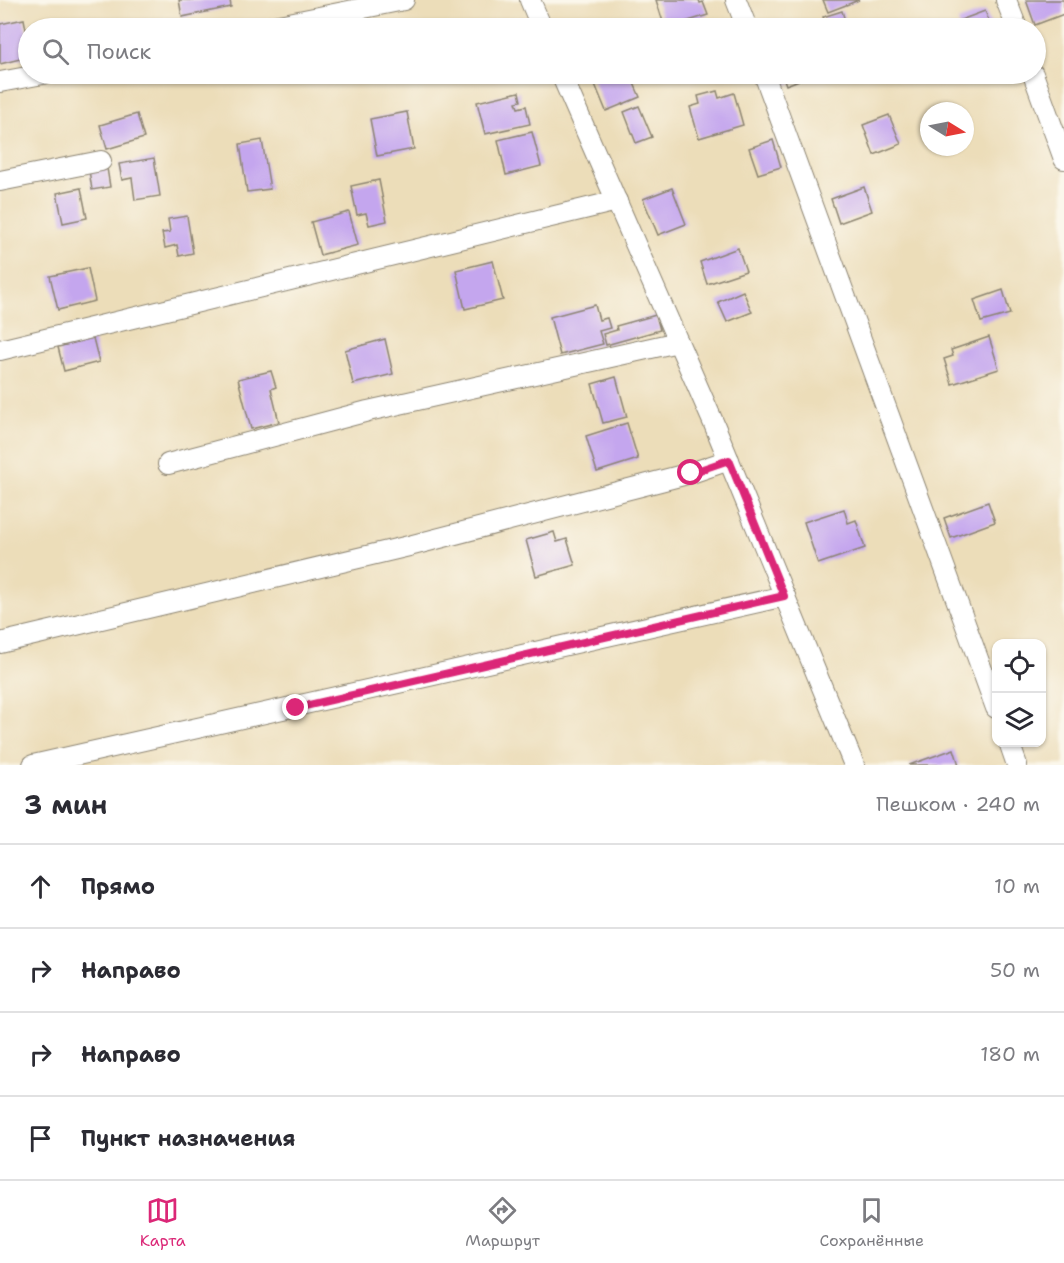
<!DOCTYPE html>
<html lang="ru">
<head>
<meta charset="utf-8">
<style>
	:root { --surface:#fff; --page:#f7f7f7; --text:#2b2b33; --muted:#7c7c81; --line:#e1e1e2; --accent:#db2777 }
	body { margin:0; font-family:"Shantell Sans",sans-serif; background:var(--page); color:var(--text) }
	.controls { position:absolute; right:18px; bottom:18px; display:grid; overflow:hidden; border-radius:12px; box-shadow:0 2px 4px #0004 }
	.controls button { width:54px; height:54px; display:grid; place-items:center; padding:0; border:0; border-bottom:2px solid var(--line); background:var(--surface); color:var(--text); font:30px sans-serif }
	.compass { position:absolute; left:920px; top:102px; width:54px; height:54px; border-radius:50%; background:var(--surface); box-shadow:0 2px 4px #0004; rotate:100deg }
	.stop { position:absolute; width:18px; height:18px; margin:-14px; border:4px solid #db2777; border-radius:50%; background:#fff }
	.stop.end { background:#db2777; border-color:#fff; box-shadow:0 2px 6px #0008 }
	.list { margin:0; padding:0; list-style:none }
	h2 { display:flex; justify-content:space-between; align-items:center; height:78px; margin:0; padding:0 24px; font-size:26px }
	h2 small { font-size:20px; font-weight:400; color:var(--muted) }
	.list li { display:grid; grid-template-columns:39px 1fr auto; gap:18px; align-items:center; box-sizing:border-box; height:84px; padding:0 24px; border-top:2px solid var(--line) }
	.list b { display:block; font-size:22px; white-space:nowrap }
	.list em { font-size:20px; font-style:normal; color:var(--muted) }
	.icon { flex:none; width:33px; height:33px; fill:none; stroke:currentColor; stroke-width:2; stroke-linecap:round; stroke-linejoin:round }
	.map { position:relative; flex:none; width:1064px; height:765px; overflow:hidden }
	.search { position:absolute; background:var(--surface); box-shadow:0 2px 4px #0004; left:18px; right:18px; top:18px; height:66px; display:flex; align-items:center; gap:15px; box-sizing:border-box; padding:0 21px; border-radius:33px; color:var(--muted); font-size:22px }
	.sheet { height:414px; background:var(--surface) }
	nav { display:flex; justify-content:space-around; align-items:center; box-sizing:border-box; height:84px; border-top:2px solid var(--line); background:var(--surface); font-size:16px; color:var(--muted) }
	nav a { display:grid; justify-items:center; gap:3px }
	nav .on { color:var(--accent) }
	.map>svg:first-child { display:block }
	.building { fill:#c4a6ee }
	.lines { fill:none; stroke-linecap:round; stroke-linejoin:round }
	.minor-casing { stroke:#8c8472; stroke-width:22 }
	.minor { stroke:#fff; stroke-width:20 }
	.route { stroke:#db2777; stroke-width:8 }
</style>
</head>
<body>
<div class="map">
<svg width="1064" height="765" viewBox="0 0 1064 765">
	<rect width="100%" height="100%" fill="#fbf7ec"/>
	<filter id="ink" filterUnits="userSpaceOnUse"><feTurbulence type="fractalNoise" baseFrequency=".0167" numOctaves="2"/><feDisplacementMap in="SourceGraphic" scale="12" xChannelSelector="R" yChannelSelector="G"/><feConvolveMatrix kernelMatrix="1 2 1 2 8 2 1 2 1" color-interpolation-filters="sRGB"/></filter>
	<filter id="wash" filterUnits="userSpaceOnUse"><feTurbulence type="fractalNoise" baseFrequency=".008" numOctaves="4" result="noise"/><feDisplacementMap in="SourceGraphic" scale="24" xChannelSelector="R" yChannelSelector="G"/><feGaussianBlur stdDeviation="1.35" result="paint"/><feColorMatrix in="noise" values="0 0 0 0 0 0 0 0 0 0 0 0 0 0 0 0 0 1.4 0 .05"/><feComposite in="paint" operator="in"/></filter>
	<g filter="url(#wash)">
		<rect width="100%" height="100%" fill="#ecddb9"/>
		<g id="blocks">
			<g class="building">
				<polygon points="179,0 230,0 231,7 182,17"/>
				<polygon points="656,0 699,0 700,3 703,2 708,15 665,28"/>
				<polygon points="823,0 859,0 828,12"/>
				<polygon points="1026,0 1064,0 1064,14 1035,25"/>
				<polygon points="842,11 846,24 827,28 823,17"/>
				<polygon points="985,11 992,28 960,28 958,21"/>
				<polygon points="24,19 28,40 28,57 0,64 0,24"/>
				<polygon points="600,74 630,74 640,97 606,111 592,77"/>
				<polygon points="782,74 815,74 786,85"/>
				<polygon points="717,91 719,98 734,93 743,125 699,138 690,107 700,104 698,96"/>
				<polygon points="519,92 521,101 516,102 518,108 526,106 530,124 485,134 477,102"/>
				<polygon points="639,106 652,137 636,143 624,112"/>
				<polygon points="407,112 414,149 377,156 370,119"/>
				<polygon points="137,114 144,138 107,149 100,125"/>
				<polygon points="889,115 901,144 874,155 863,125"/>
				<polygon points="532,132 541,166 506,175 498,140"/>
				<polygon points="262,140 270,189 247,192 240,144"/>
				<polygon points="773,140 781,167 758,174 749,148"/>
				<polygon points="154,158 160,196 135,200 132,178 122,180 119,164"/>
				<polygon points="107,168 110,187 92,190 89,170"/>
				<polygon points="379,180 387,221 369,225 366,213 357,215 351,186"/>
				<polygon points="864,187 872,211 839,223 831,199"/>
				<polygon points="81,188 87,218 63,223 57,193"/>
				<polygon points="672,188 686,224 658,235 643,199"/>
				<polygon points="349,212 358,245 320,255 311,222"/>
				<polygon points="187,216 193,253 179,256 177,245 165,248 162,233 170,232 168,219"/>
				<polygon points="738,248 746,271 707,284 700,262"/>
				<polygon points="493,261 503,300 465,309 456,270"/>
				<polygon points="88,268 95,301 58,310 50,276"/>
				<polygon points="1003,290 1010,314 981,322 974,300"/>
				<polygon points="743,291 752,312 727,322 718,302"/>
				<polygon points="595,305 599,320 607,318 610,328 599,331 603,344 560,355 550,317"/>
				<polygon points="656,315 660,330 606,345 603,334 617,330 616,326"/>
				<polygon points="989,337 999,369 952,384 944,359 953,356 951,350"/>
				<polygon points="93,338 99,362 64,371 58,347"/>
				<polygon points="385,339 393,374 353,384 345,350"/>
				<polygon points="271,371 276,387 271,389 279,422 251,429 238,379"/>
				<polygon points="616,377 627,417 603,423 592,384"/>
				<polygon points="627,423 638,459 597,472 586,436"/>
				<polygon points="988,502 995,522 951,538 944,518"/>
				<polygon points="844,509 848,523 856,520 865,548 818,564 804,522"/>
				<polygon points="554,532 557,542 567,539 575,565 536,576 526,540"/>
				<polygon points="954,749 959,765 909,765"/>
			</g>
		</g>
	</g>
	<g filter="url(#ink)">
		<use href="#blocks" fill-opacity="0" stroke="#8c8472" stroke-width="1.5"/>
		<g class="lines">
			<defs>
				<g id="minor">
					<polyline points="530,0 542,28"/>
					<polyline points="736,0 747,28"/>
					<polyline points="1006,0 1017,28"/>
					<polyline points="264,28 404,0"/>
					<polyline points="561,74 714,424 854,765"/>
					<polyline points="764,74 996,708"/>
					<polyline points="1033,74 1064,159"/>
					<polyline points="0,82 43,74"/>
					<polyline points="0,181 101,161"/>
					<polyline points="0,350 617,201"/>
					<polyline points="168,464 368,411 678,342"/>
					<polyline points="0,643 409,546 691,473 729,460"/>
					<polyline points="1009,742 1017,765"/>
					<polyline points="33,765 785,596"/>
				</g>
			</defs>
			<use href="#minor" class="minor-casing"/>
			<use href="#minor" class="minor"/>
		</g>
	</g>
	<g class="lines" filter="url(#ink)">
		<polyline class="route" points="296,708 784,596 729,460 691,473"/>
	</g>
</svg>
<div class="controls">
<button><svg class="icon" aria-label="locate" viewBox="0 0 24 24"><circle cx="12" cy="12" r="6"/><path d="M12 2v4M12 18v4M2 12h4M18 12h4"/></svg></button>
<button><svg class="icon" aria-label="layers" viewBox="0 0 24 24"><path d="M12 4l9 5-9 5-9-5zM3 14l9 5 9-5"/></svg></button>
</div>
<svg class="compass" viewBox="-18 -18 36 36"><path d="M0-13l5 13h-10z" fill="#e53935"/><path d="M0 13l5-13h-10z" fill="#7c7c81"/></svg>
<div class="stop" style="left:691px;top:473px"></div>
<div class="stop end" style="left:296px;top:708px"></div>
<div class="search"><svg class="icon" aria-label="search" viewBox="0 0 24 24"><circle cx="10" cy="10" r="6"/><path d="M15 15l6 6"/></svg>Поиск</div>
</div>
<section class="sheet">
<h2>3 мин<small>Пешком · 240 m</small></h2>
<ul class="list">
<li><svg class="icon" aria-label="ahead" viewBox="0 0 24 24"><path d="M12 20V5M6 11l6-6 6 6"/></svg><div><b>Прямо</b></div><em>10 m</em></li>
<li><svg class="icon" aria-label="right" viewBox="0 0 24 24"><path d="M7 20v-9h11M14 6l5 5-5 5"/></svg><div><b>Направо</b></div><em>50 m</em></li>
<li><svg class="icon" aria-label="right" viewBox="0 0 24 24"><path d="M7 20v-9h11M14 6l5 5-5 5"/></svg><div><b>Направо</b></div><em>180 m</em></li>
<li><svg class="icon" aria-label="arrive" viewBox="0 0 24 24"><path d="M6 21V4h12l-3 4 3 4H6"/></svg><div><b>Пункт назначения</b></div></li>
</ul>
</section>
<nav>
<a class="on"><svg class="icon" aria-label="map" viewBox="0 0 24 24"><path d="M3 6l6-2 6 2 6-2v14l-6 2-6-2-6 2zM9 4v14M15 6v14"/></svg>Карта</a>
<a><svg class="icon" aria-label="directions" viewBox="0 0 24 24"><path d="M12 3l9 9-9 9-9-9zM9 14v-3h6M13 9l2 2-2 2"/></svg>Маршрут</a>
<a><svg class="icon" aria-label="saved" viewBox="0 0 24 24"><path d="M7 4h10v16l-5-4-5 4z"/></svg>Сохранённые</a>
</nav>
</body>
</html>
